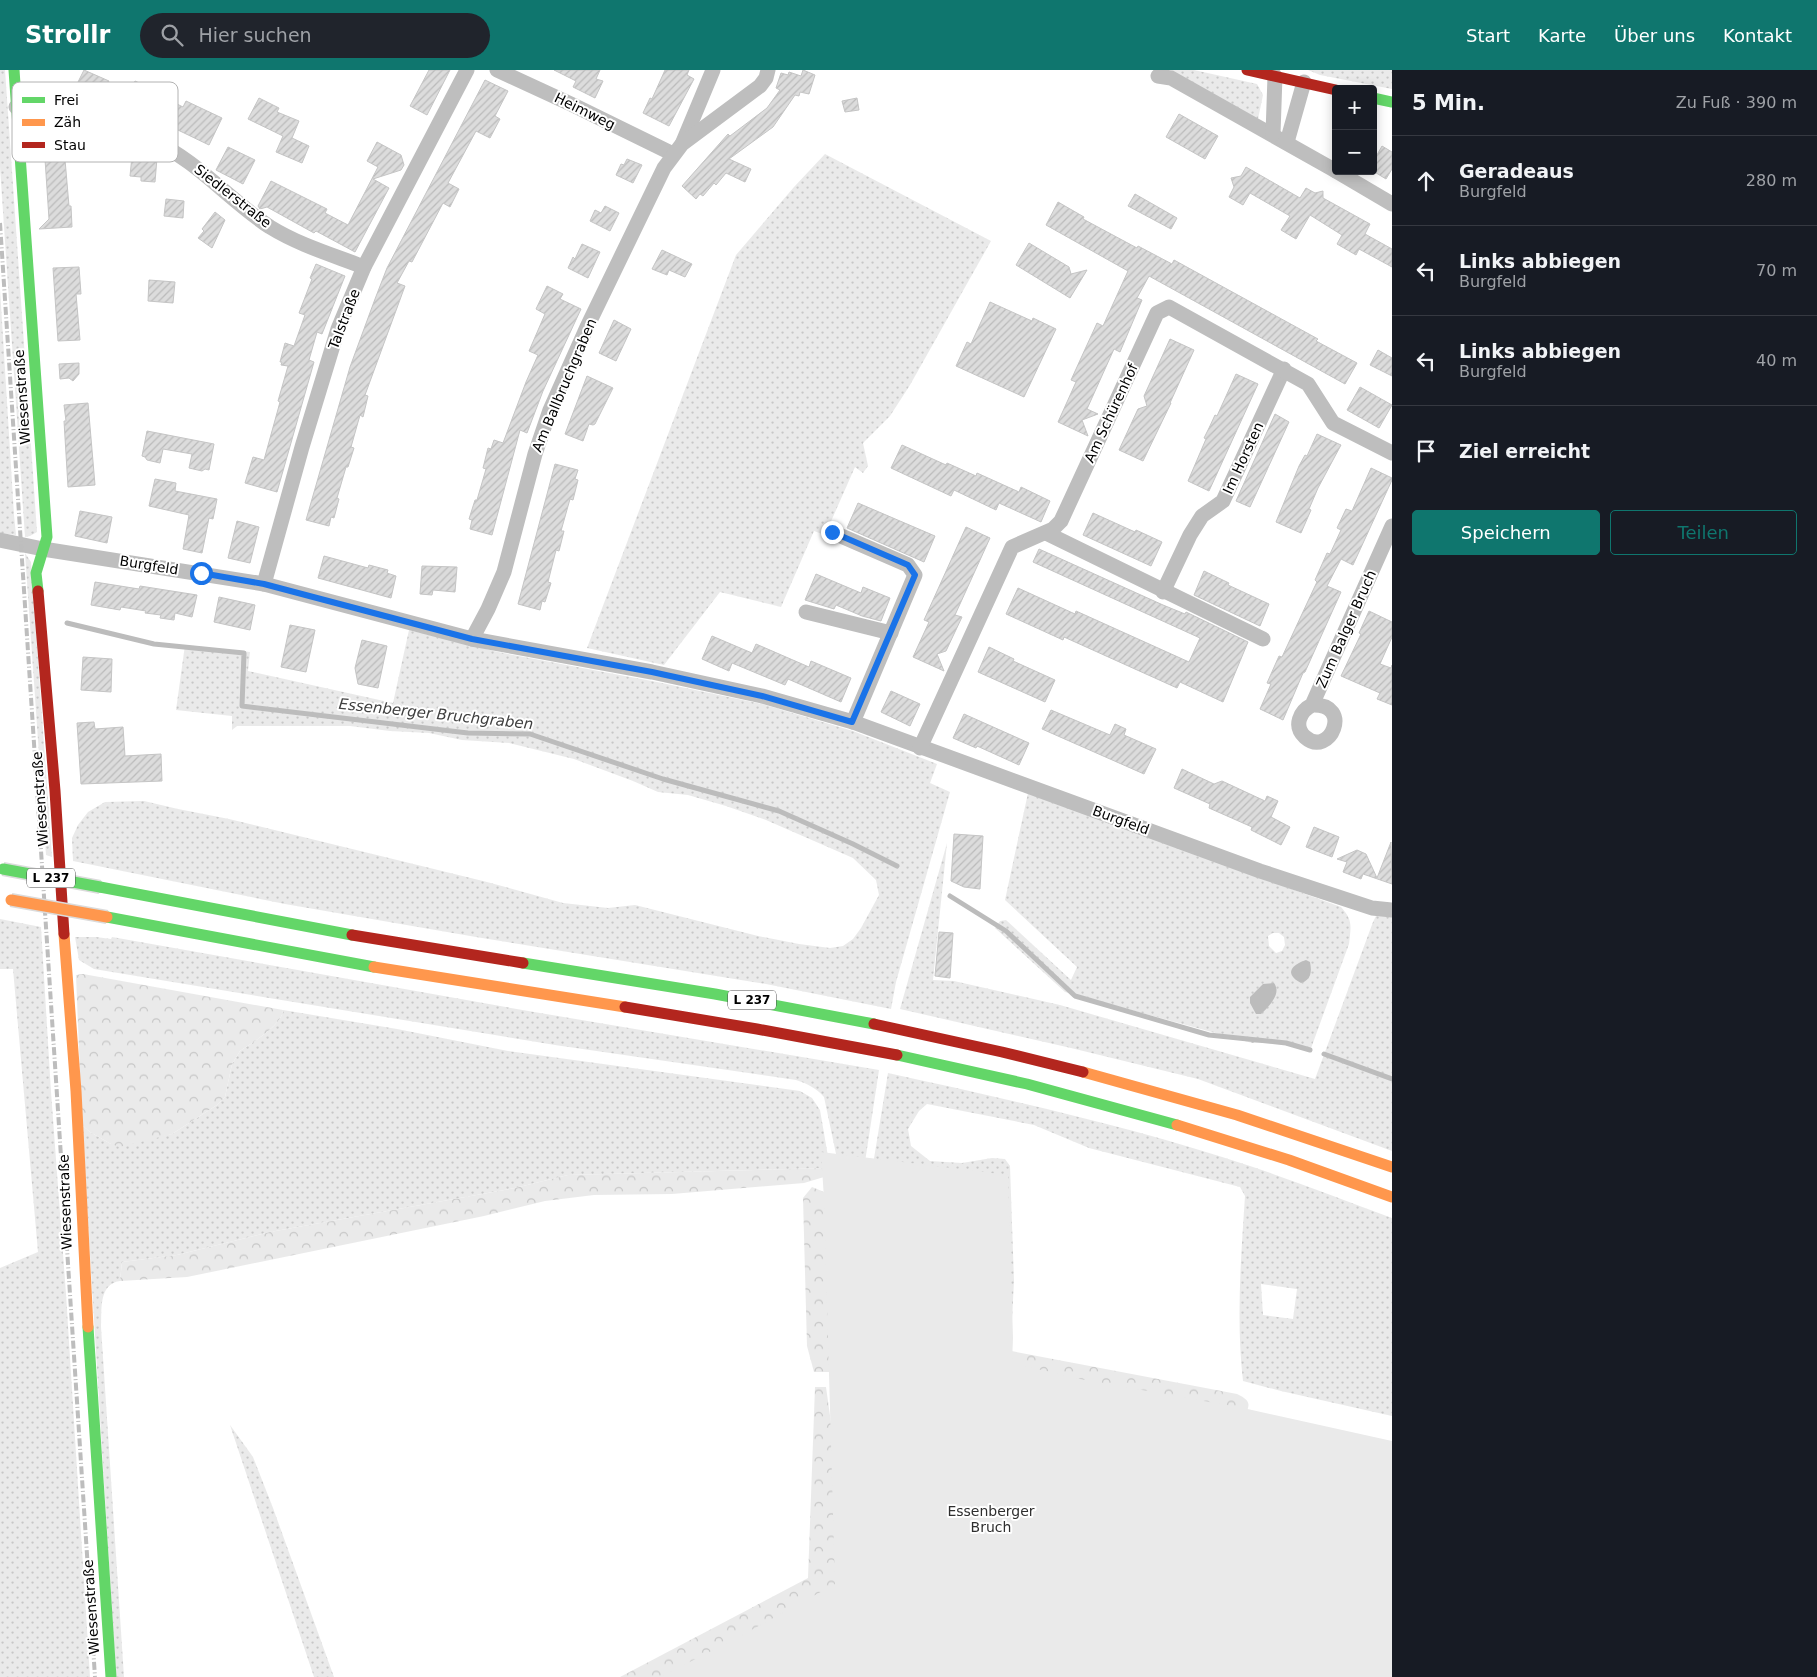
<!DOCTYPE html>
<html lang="de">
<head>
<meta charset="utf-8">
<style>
	:root { --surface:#171b24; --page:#20242c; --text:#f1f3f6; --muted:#9ea1a6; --line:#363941; --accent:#0f766e }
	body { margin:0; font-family:"DejaVu Sans",sans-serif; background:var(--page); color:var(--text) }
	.controls { position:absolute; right:15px; top:15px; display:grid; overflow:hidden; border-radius:5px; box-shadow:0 2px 12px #0003 }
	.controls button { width:45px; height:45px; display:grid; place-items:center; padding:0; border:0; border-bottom:1px solid var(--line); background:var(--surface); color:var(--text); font:25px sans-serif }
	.stop { position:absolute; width:15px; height:15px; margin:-11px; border:4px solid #1a73e8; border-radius:50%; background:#fff }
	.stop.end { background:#1a73e8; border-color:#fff; box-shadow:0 1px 5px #0008 }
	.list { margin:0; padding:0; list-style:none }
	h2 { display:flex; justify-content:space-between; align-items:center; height:65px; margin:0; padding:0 20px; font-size:21px }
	h2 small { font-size:16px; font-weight:400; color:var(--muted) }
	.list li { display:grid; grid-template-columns:32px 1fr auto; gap:15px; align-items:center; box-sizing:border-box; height:90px; padding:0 20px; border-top:1px solid var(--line) }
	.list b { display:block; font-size:19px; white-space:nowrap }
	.list p { margin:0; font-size:16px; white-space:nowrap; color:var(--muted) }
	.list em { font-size:16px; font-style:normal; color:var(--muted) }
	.actions { display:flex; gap:10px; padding:15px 20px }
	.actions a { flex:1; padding:11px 0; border:1px solid var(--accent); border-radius:5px; text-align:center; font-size:18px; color:var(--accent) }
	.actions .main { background:var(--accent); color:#fff }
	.icon { flex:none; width:28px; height:28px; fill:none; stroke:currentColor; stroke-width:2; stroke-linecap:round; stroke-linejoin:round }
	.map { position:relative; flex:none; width:1392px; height:1607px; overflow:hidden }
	header { display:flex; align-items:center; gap:30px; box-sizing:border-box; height:70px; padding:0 25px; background:var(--accent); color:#fff }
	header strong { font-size:24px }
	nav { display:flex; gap:28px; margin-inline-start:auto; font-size:18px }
	.search { width:350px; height:45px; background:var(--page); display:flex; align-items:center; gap:12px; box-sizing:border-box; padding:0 18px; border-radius:28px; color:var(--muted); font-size:19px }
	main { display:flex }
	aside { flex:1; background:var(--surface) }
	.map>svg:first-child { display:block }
	.grass { fill:url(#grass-dots); fill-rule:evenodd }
	.forest { fill:url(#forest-crowns) }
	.green { fill:#eaeaea }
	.water { fill:#bcbcbc }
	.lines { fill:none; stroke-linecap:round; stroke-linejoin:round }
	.stream { stroke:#bcbcbc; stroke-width:5 }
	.building { fill:url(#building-hatch); stroke:#c5c5c5 }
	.street { stroke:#bebebe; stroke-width:15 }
	.fast { stroke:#63d668; stroke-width:11 }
	.slow { stroke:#ff974d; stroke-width:11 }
	.jam { stroke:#b3261e; stroke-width:11 }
	.rail { stroke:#bdbdbd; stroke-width:4; stroke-dasharray:8 2.5 1 2.5; stroke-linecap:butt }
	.fast-bridge-casing { stroke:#dbdbdb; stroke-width:14; stroke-linecap:butt }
	.slow-bridge-casing { stroke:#dbdbdb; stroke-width:14; stroke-linecap:butt }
	.fast-bridge { stroke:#63d668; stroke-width:11 }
	.slow-bridge { stroke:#ff974d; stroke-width:11 }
	.route { stroke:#1a73e8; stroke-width:6 }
	.labels { text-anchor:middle; stroke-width:4; stroke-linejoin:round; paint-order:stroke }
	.shield { fill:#fff; stroke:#4c4c4c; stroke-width:1 }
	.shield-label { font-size:12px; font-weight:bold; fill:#000 }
	.street-label { font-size:14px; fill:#000; stroke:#fff }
	.park-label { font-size:14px; fill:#2f2f2f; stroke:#fff }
	.water-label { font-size:15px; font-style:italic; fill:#404040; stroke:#fff }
	.key { fill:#fff; stroke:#b2b2b2; stroke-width:1 }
	.key-label { font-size:14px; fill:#000 }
</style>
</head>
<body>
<header>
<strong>Strollr</strong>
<div class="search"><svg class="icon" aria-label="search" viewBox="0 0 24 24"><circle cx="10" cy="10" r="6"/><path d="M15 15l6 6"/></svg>Hier suchen</div>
<nav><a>Start</a><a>Karte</a><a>Über uns</a><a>Kontakt</a></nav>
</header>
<main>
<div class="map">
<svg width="1392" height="1607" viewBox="0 0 1392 1607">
	<defs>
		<pattern id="grass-dots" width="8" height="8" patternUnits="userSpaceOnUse" patternTransform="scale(1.25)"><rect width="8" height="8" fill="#eaeaea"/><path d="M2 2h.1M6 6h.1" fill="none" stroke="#c7c7c7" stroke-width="1.8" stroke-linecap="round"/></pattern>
		<pattern id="forest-crowns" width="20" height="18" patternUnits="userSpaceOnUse" patternTransform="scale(1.25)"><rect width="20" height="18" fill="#eaeaea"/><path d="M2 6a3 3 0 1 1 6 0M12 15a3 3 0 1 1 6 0" fill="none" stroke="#c7c7c7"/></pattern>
		<pattern id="building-hatch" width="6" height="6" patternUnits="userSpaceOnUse" patternTransform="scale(1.25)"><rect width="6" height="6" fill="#dcdcdc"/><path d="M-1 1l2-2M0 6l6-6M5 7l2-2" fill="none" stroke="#bbb"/></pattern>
	</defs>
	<rect width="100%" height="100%" fill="#fff"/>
	<g class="grass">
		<polygon points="0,0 5,0 37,462 30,466 25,467 0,97"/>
		<polygon points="1171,0 1194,0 1257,14 1263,25 1258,49 1176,6"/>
		<polygon points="1308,0 1392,0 1392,19 1320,5"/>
		<polygon points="825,84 991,171 910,315 890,346 863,373 868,396 863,403 855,397 825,465 814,461 781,537 720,522 664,595 587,578 736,185 794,117"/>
		<polygon points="0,219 14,445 16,465 0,463"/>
		<polygon points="25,483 31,492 52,787 46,785"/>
		<polygon points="409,560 498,582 657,612 762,634 853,661 937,694 930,713 950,722 896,912 891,939 766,914 476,867 285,834 73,791 72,768 78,755 88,742 105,732 144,731 178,739 229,749 487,812 563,833 608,838 635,835 758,866 799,874 830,878 843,876 853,869 861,858 879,825 876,810 853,788 766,750 726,736 688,725 658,722 633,711 574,689 509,673 462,670 429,663 390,661 350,656 237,656 232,660 232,646 176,640 185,575 250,582 248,601 393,633"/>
		<path d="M1028,723l313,114c12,13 10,19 8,37l-39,107 -33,-8h-25l-187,-51 -70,-64 5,-7 6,-1 65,60 6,-13 -72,-67zM1273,863h6l5,4 1,8 -3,6 -6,2 -7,-7 -1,-10z"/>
		<polygon points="947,773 933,910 954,911 1060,935 1315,1009 1373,852 1377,844 1392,846 1392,1081 1198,1009 1071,978 900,939"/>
		<polygon points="0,849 41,857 51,1022 66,1224 90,1607 0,1607 0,1198 38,1182 13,899 0,899"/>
		<path d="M75,867h21l15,2 1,-2 422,75 345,58 -19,125 -13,11 -23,-109c-8,-9 -16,-13 -28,-17l-241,-35 -461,-76 -15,-9z"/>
		<path d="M283,940l114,19 111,22 292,40 12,7 8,12 10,58 -262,7 -53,13 -245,44 -93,23 -55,7 -2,19c-22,3 -18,30 -19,46l23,350h-8l-34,-552 8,7 21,12 61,-10 45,-29 8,-8 7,-33 8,-13c12,-8 43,-27 43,-41z"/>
		<path d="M888,1003c123,27 246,54 365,94 47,16 93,34 139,51v198l-111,-25 -38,-10c-7,-61 -2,-123 2,-185l-5,-9 -151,-39 -55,-23 -107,-21 -8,7 -11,18 3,17 19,15 32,2 30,-5 13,1 5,7 4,115 -3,58 -143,-144zM1261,1214l36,5 -4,30 -30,-4z"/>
		<polygon points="230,1355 253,1387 273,1438 334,1607 314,1607"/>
	</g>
	<g class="forest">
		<path d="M83,904l200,36c0,14 -31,33 -43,41l-8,13 -7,33 -8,8 -45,29 -52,13 -9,-3 -21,-12 -8,-7 -6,-150z"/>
		<polygon points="824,1098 824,1107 804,1113 672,1124 594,1125 545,1131 484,1146 187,1207 120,1211 122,1192 177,1185 270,1162 515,1118 568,1105"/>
		<polygon points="812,1117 829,1124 831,1302 814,1302 807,1276 803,1128"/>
		<path d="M985,1276l252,48c15,7 13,11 7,24l-225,-37z"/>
		<polygon points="815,1317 826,1317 834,1374 841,1560 700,1607 620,1607 808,1508"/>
	</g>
	<polygon class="green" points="821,1082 1008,1105 1013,1268 1012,1293 1080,1309 1243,1338 1392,1371 1392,1607 660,1607 737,1568 835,1514 824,1129"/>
	<g class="water">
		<path d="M1306,890l4,2c2,10 1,18 -9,21 -17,-9 -10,-18 5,-23z"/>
		<path d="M1274,913c8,11 -5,23 -13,31h-5l-6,-11v-6l13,-13z"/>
	</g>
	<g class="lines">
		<g class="stream">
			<polyline points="67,553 154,574 244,583 242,636 468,663 530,664 663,709 779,741 853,774 897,796"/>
			<polyline points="950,826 1006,861 1075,926 1209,965 1286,973 1310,980"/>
			<polyline points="1324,984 1392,1009"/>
		</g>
	</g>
	<g class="building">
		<polygon points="84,0 109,11 99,32 74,20"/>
		<polygon points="429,0 450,0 427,45 410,36"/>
		<polygon points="554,0 600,0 596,9 603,11 595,28 573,17 576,11"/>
		<polygon points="665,0 689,0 687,5 694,9 669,56 643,43 650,28 652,29"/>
		<polygon points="803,0 815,5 809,24 800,22 799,26 795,25 773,57 729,89 751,99 745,112 726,103 716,115 714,113 703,126 700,124 696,129 682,116 728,64 730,66 767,38 780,20 776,18 781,3 788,5 789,2 801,6"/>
		<polygon points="485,10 508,21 495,46 500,49 490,68 476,61 448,113 459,119 450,137 443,133 412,192 409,191 397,213 405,216 365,325 368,326 363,347 360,345 351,377 354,378 348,397 346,397 337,428 339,429 334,448 331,447 329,456 306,450 350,297 375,229 387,198"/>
		<polygon points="135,11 148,17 147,19 183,37 186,31 222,48 209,75 124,34"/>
		<polygon points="259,28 279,38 277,42 299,51 292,68 309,76 302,93 276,82 283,66 248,49"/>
		<polygon points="857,28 859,40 845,42 842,31"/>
		<polygon points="1179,44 1218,66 1205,89 1166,67"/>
		<polygon points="47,53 53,53 55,55 67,54 68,77 64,78 69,136 71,136 72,157 39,159 49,149 43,59"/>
		<polygon points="377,72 401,85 404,95 401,100 373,109 389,118 355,182 316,161 314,163 267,137 260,139 258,136 271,111 327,139 325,143 348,155 378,97 367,91"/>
		<polygon points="1382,76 1392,82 1392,99 1386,109 1373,101 1373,92"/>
		<polygon points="228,77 255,90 243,114 216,100"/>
		<polygon points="132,86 157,88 155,112 141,111 141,107 130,106"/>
		<polygon points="627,89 642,95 633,113 616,105 621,94 624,95"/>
		<polygon points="1246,97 1300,128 1306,118 1315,123 1323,121 1323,128 1370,154 1365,164 1392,179 1392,197 1359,179 1356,185 1337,174 1342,165 1310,145 1296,169 1281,160 1290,146 1250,123 1243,135 1229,127 1234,117 1231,108 1241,106"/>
		<polygon points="1135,124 1177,148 1171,159 1128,136"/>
		<polygon points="166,129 184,131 183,148 164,146"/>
		<polygon points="1058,132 1084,147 1083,149 1137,178 1138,176 1172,194 1174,190 1318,269 1316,271 1357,293 1345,314 1149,206 1137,228 1142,230 1120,282 1114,279 1087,339 1098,344 1082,350 1088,366 1058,352 1076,312 1071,310 1097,253 1103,256 1128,201 1046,155"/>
		<polygon points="605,136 619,143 610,161 590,151 595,140 601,143"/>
		<polygon points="215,142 225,150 212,178 198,168 204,161 202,159"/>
		<polygon points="1029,173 1069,197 1071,204 1087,200 1070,228 1016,195"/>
		<polygon points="582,174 600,182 588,208 568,198 573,187 575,189"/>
		<polygon points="662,180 692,194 685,207 669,200 667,205 652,199"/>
		<polygon points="316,194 345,206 322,264 317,262 309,290 314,292 277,422 245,413 253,387 264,390 280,332 278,331 288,296 281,295 282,292 280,292 285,273 294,276 305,245 299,243 312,209 310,208"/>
		<polygon points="79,197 81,224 76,224 80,270 58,271 53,198"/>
		<polygon points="149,210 175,212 173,233 148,231"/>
		<polygon points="547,216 563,224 560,229 581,239 543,321 527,363 520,360 492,465 470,459 472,450 469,449 475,430 477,430 486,399 483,398 488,378 491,379 494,370 503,373 526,312 538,285 529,281 545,244 536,239"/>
		<polygon points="990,232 1032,251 1033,248 1056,259 1024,327 956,296 967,272 971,274"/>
		<polygon points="614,250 631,259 616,291 599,283"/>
		<polygon points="1170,269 1194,280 1170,333 1171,333 1143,391 1119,380 1138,339 1147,336 1144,326"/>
		<polygon points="1378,280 1392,288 1392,306 1370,295"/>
		<polygon points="79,293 79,304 73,311 69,308 60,309 59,294"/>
		<polygon points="1236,304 1258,314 1209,421 1188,411 1206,369 1204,368 1209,358 1215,345 1217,346"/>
		<polygon points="587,306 613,318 595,354 593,355 589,354 583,371 565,364"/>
		<polygon points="1360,317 1392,335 1379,358 1347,340"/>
		<polygon points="88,333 95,415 68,417 64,351 66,351 64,335"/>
		<polygon points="1275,344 1289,352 1250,437 1236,431"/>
		<polygon points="147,361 214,374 209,400 205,399 202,401 189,398 192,384 163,379 160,393 147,390 145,387 142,386"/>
		<polygon points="1317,364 1341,375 1318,418 1309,439 1311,440 1301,463 1276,452 1299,396 1305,385 1307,386"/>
		<polygon points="902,375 946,395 947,393 976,406 977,403 1019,422 1021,417 1050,431 1041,452 999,433 996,440 954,420 951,426 891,398"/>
		<polygon points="555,394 578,400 575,409 578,410 573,430 570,429 561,461 564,461 559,481 556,480 548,512 551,513 545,532 542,531 540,540 518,534"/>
		<polygon points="1371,398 1392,408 1392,410 1353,495 1341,489 1327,516 1341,522 1305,602 1303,603 1283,650 1260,639 1271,614 1267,613 1279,586 1282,587 1315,516 1317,512 1315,510 1327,483 1330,484 1341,460 1337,458 1346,439 1352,441"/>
		<polygon points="155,409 176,413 175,421 217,429 213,449 209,448 202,483 183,479 189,445 149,436"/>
		<polygon points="858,433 935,466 924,492 847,458"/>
		<polygon points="80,441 112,447 107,473 75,466"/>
		<polygon points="1093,443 1135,462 1136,460 1162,472 1151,496 1083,465"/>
		<polygon points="237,451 259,457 250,493 228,488"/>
		<polygon points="966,457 990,468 955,545 962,547 946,581 937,584 944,601 913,587 929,552 924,550"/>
		<polygon points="1039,479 1163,535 1185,544 1186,542 1248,572 1223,632 1180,612 1177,618 1064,567 1063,570 1006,544 1018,518 1075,544 1076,541 1189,592 1200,568 1033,492"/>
		<polygon points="324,486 368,498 369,495 388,500 387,503 396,506 391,528 318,508"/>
		<polygon points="422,496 457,497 455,522 433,520 432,525 420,524"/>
		<polygon points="1204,501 1229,513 1228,515 1269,534 1260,556 1194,525"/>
		<polygon points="816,504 861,523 863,517 890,528 881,551 862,546 836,535 834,539 805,530"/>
		<polygon points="95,512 139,519 140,516 197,525 192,547 175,543 174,550 160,548 161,545 145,543 146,541 121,537 120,540 91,535"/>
		<polygon points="219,527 255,535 250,560 214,552"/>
		<polygon points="1369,541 1392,552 1392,567 1380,594 1391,598 1392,595 1392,635 1377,629 1380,623 1341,606 1361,564 1359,563"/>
		<polygon points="290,555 315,560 306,602 281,597"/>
		<polygon points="712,566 752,583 756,574 809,597 811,591 851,608 841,632 788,609 785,615 732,593 729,601 702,589"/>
		<polygon points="362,570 387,576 378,618 358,614 355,598"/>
		<polygon points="989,577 1014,589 1013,591 1055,610 1045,632 978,602"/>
		<polygon points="83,587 112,589 111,622 81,620"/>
		<polygon points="891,621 920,634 910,656 881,642"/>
		<polygon points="1051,640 1110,665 1115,654 1126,659 1124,665 1156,679 1144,704 1042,659"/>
		<polygon points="964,644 1029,673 1019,695 977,676 976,678 953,668"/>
		<polygon points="94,652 95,659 123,657 125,686 161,684 162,711 81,714 77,653"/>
		<polygon points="1182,699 1214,714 1222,711 1265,731 1267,726 1278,731 1271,747 1290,757 1281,775 1251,760 1252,757 1209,738 1210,734 1174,718"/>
		<polygon points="1314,757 1339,767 1332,787 1306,777"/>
		<polygon points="954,764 983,766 980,819 964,817 951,811"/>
		<polygon points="1391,772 1392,814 1363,804 1361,809 1343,802 1347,792 1337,789 1357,780 1366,784 1377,808"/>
		<polygon points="939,862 953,863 950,908 935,906"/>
	</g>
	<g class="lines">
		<g class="street">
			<polyline points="497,0 573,35 673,84"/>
			<polyline points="1158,6 1171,8 1336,101"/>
			<path d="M16,37c63,-2 123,19 174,56 27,20 51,45 80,64 29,18 63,28 94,40"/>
			<polyline points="1273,64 1275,6"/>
			<polyline points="683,72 713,0"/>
			<polyline points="1287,72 1304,12"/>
			<polyline points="1336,101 1392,134"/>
			<polyline points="832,462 908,495 915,505 853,652"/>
			<polyline points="1046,463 1263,569"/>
			<polyline points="0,470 43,479 264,514 472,569 652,602 762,626 853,652 1260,801 1372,838 1392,840"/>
			<polyline points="264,514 302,377 338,259 364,197 467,0"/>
			<polyline points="1163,522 1190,465 1202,446 1223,431 1284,299"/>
			<polyline points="806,542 891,563"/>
			<polyline points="472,569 488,539 504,502 535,384 550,340 587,257 664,98 682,74 760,16 766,8 768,0"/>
			<path d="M1312,635c42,-2 18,54 -7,32 -12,-11 -5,-26 7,-32l80,-179"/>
			<polyline points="920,678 1012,477 1053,459 1061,451 1157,243 1169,237 1308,314 1333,353 1392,383"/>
		</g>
		<g class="fast">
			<polyline points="14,0 47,467 36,503 38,521"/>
			<polyline points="1373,28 1392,32"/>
			<polyline points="100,817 352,865"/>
			<polyline points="107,847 374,897"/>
			<polyline points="523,893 715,924 874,954"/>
			<polyline points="897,985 1027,1014 1177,1055"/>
			<polyline points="88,1257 111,1607"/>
		</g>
		<g class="slow">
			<polyline points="64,864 76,1021 88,1257"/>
			<polyline points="374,897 625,937"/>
			<polyline points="1083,1002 1237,1045 1392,1097"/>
			<polyline points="1177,1055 1289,1090 1392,1127"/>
		</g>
		<g class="jam">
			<polyline points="1247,0 1336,20"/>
			<polyline points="38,521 55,721 64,864"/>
			<polyline points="352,865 523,893"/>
			<polyline points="625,937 757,959 897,985"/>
			<polyline points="874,954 1002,982 1083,1002"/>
		</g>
		<polyline class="rail" points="0,153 95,1607"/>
		<defs>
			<polyline id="fast-bridge" points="3,799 100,817"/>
			<polyline id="slow-bridge" points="11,830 107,847"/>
		</defs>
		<use href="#fast-bridge" class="fast-bridge-casing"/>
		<use href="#slow-bridge" class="slow-bridge-casing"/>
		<use href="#fast-bridge" class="fast-bridge"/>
		<use href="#slow-bridge" class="slow-bridge"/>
	</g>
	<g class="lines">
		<polyline class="route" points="201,503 264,514 472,569 652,602 762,626 852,652 915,505 908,495 832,462"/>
	</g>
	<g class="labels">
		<g class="shield">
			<rect x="27" y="798.5" width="48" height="19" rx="4"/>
			<rect x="728" y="920.5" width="48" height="19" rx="4"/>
		</g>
		<g class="shield-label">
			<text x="51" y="812">L 237</text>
			<text x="752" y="934">L 237</text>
		</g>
		<g class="street-label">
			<text transform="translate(585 41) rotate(26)" y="5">Heimweg</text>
			<text transform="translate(233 126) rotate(38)" y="5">Siedlerstraße</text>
			<text transform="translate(344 249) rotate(-69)" y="5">Talstraße</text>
			<text transform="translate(564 315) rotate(-67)" y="5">Am Ballbruchgraben</text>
			<text transform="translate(22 327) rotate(-94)" y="5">Wiesenstraße</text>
			<text transform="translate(1111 343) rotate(-65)" y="5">Am Schürenhof</text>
			<text transform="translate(1243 388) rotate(-65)" y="5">Im Horsten</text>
			<text transform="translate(149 495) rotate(9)" y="5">Burgfeld</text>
			<text transform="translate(1346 559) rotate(-66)" y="5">Zum Balger Bruch</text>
			<text transform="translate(40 729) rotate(-94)" y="5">Wiesenstraße</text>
			<text transform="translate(1121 750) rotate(20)" y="5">Burgfeld</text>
			<text transform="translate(65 1132) rotate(-92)" y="5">Wiesenstraße</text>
			<text transform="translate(91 1537) rotate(-94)" y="5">Wiesenstraße</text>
		</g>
		<g class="park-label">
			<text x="991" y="1446">Essenberger<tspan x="991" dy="16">Bruch</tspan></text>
		</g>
		<g class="water-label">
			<text transform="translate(436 644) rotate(6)" y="5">Essenberger Bruchgraben</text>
		</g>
	</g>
	<rect x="12" y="12" width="166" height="80" rx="8" class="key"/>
	<rect x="22" y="27" width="23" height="6" fill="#63d668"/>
	<rect x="22" y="49" width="23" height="7" fill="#ff974d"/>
	<rect x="22" y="72" width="23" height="6" fill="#b3261e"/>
	<g class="key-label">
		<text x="54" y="35">Frei</text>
		<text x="54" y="57">Zäh</text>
		<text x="54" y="80">Stau</text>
	</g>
</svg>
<div class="controls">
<button>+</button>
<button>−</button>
</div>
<div class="stop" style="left:201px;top:503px"></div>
<div class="stop end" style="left:832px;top:462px"></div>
</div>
<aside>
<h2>5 Min.<small>Zu Fuß · 390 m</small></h2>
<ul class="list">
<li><svg class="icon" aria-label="ahead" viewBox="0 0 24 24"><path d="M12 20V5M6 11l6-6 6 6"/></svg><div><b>Geradeaus</b><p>Burgfeld</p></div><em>280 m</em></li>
<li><svg class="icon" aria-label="left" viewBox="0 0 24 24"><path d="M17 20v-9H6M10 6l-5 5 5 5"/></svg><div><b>Links abbiegen</b><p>Burgfeld</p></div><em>70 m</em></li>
<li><svg class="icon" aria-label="left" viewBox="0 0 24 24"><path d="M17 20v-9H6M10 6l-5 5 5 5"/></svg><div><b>Links abbiegen</b><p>Burgfeld</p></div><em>40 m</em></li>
<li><svg class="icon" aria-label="arrive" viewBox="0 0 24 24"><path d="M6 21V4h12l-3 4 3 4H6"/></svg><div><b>Ziel erreicht</b></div></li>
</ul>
<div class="actions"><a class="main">Speichern</a><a>Teilen</a></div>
</aside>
</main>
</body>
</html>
